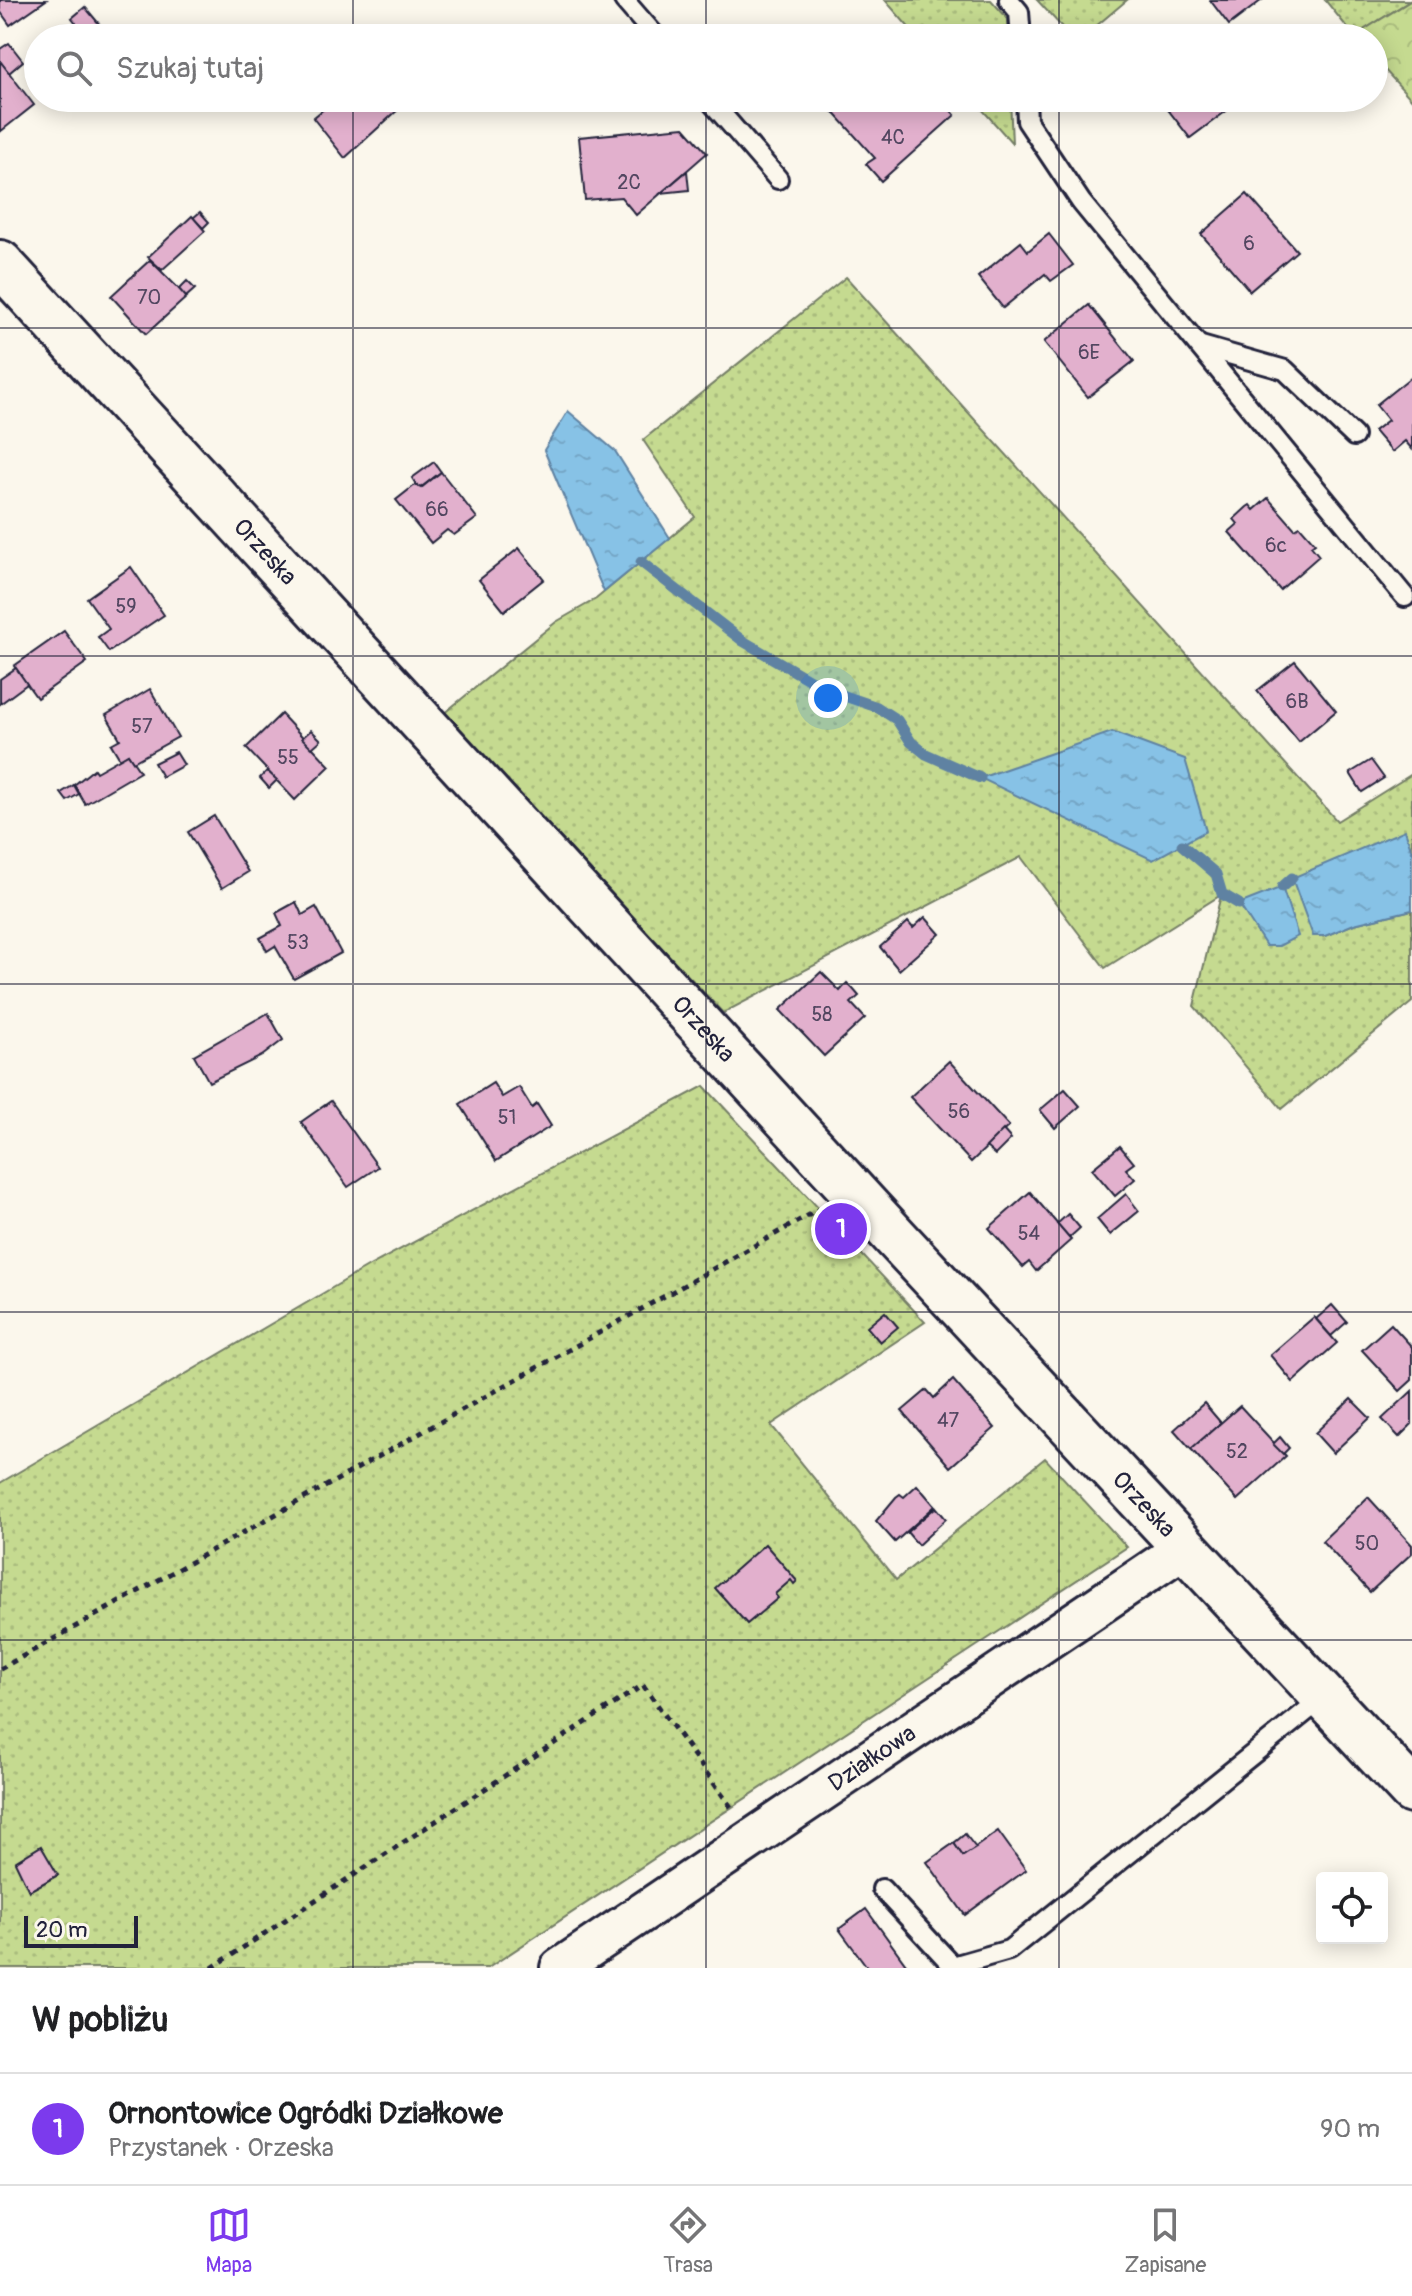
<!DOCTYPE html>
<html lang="pl">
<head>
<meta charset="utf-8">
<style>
	:root { --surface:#fff; --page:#f2f2f2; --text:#202124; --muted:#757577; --line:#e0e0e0; --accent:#7c3aed }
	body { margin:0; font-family:Pangolin,sans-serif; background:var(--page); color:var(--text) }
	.controls { position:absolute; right:24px; bottom:24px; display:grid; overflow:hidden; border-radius:8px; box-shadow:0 4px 20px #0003 }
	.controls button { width:72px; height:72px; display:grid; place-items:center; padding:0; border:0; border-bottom:2px solid var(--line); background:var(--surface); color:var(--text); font:40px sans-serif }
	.scale { position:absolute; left:24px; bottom:20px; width:114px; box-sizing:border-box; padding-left:8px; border:4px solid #22223b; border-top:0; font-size:22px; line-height:28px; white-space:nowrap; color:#22223b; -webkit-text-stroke:6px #fbf7ec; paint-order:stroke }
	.you { position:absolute; left:828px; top:698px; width:28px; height:28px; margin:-20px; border:6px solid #fff; border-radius:50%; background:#1a73e8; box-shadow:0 0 0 12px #1a73e833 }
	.badge { display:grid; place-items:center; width:52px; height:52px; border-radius:50%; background:var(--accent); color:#fff; font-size:26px; font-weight:700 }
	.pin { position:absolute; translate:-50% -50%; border:4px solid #fff; box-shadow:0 2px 8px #0006 }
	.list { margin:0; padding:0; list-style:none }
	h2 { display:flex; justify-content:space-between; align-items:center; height:104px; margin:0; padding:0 32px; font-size:34px }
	h2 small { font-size:26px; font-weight:400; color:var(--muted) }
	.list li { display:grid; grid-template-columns:52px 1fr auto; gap:24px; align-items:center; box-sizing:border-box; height:112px; padding:0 32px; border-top:2px solid var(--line) }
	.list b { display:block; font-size:30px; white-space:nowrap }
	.list p { margin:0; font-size:26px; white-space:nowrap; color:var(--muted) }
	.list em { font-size:26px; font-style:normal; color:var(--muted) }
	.icon { flex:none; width:44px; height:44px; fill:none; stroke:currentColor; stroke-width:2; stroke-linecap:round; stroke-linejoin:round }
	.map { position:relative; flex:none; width:1412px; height:1968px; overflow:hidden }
	.search { position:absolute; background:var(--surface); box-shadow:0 4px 20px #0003; left:24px; right:24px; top:24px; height:88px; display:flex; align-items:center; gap:20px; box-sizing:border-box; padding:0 28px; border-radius:44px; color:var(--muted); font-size:30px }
	.sheet { height:216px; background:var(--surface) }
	nav { display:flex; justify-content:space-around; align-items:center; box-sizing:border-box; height:112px; border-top:2px solid var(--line); background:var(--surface); font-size:22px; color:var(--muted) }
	nav a { display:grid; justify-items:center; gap:4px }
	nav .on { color:var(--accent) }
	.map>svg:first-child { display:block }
	.grass { fill:url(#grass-dots); stroke:#747e66; stroke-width:2 }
	.forest { fill:url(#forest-crowns); stroke:#747e66; stroke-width:2 }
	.water { fill:url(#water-ripples); stroke:#5f82a2; stroke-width:2 }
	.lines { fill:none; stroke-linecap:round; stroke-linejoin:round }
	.stream { stroke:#5f82a2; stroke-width:11 }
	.building { fill:#e2b0cd; stroke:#22223b; stroke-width:2 }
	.lane-casing { stroke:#22223b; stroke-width:24 }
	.street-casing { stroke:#22223b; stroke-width:44 }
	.secondary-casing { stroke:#22223b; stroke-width:50 }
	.path { stroke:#22223b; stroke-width:5; stroke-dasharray:6 6; stroke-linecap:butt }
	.lane { stroke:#fbf7ec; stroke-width:18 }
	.street { stroke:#fbf7ec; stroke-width:38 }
	.secondary { stroke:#fbf7ec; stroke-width:44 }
	.grid { fill:none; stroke:#22223b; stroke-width:2; stroke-opacity:0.55 }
	.labels { text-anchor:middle; stroke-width:6; stroke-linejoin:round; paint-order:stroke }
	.number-label { font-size:20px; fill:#524660 }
	.street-label { font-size:24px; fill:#22223b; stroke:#fbf7ec }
</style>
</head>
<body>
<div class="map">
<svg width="1412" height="1968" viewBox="0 0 1412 1968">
	<defs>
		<pattern id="grass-dots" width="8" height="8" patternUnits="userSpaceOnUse" patternTransform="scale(2)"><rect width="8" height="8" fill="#c5da90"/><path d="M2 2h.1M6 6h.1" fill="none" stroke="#a9bb7d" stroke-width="1.8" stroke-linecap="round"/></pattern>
		<pattern id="forest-crowns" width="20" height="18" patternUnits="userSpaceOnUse" patternTransform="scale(2)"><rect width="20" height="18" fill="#c5da90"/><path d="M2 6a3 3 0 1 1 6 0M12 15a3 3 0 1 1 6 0" fill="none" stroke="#a9bb7d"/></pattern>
		<pattern id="water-ripples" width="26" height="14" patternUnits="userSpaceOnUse" patternTransform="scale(2)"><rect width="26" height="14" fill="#87c2e6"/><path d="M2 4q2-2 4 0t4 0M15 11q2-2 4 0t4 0" fill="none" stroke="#74a6c6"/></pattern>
	</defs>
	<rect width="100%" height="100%" fill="#fbf7ec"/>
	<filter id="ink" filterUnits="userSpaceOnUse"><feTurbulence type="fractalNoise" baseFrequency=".0125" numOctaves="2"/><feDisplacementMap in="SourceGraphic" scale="16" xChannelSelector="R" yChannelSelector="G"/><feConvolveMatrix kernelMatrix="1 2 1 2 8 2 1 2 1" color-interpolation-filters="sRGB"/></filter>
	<g filter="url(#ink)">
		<g class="grass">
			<polygon points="885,0 991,0 1008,19 1008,38 918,38"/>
			<polygon points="1037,0 1127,0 1082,38 1072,38"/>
			<polygon points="1325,0 1411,0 1354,36"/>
			<polygon points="972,98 1010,98 1012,143"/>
			<polygon points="846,277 1337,821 1412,774 1412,852 1405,831 1325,936 1354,924 1412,910 1412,1002 1282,1109 1194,1006 1221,895 1105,968 1021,857 723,1013 443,714 556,622 596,599 695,517 643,440"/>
			<polygon points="704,1086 925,1322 771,1425 896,1580 1045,1458 1127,1547 488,1968 0,1968 0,1483 371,1265"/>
		</g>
		<polygon class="forest" points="1412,0 1412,100 1374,58 1374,38 1354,36"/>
		<g class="water">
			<polygon points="568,411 615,451 670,538 604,592 544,450"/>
			<polygon points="1112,732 1185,759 1206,831 1153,860 980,778"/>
			<polygon points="1405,830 1412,852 1412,910 1354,924 1325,936 1313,936 1292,878"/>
			<polygon points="1282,887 1298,936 1279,946 1266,946 1239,904"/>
		</g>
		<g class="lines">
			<g class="stream">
				<polyline points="641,562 743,641 827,690 877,707 897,720 911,742 926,754 980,778"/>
				<polyline points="1182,845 1216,874 1222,894 1239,904"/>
				<polyline points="1282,887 1292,878"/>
			</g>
		</g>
		<g class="building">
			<polygon points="0,0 46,0 10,25 0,11"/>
			<polygon points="1210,0 1262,0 1229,25"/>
			<polygon points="85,7 111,38 88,38 72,18"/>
			<polygon points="9,43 23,61 9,73 0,61 0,49"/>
			<polygon points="0,61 34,105 0,132"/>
			<polygon points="337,98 411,98 345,158 313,118"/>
			<polygon points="840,98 885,98 892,106 902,98 940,98 955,115 881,181 866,164 875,158 830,108"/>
			<polygon points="1159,98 1227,98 1233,106 1190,138"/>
			<polygon points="684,127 707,153 636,215 621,197 585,200 579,137"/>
			<polygon points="687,171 689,190 661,193"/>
			<polygon points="1247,194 1297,251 1250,291 1201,234"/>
			<polygon points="200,212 209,222 203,228 193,218"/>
			<polygon points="192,216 205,231 162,270 148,257"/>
			<polygon points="1049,234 1073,265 1051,281 1045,274 1003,308 978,277 1021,242 1028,251"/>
			<polygon points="150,260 187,297 146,334 111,296"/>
			<polygon points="187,281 195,289 186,297 179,289"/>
			<polygon points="1089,305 1134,361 1088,397 1044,342"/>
			<polygon points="1412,376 1412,449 1405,441 1392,452 1374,431 1388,420 1376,405"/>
			<polygon points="434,462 441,472 419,489 412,478"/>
			<polygon points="441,472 477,518 454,535 447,530 431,543 396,500 415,485 421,488"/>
			<polygon points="1268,498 1295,529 1300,526 1315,543 1311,546 1319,556 1280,590 1229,532 1238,524 1234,519 1247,507 1250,505 1254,510"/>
			<polygon points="519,548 544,579 504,611 479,580"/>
			<polygon points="131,567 164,615 109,652 98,637 109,629 87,598"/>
			<polygon points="64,631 87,662 37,698 14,666"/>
			<polygon points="1295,661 1336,711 1299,742 1257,691"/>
			<polygon points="16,668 27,684 0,704 0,679"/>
			<polygon points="150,689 178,737 133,762 128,754 120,759 111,744 120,739 106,715"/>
			<polygon points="281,714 330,766 295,800 246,748"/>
			<polygon points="311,730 321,740 312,748 302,738"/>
			<polygon points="176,752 184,765 162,777 154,763"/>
			<polygon points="128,754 140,772 85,804 74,785 94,769 96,772"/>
			<polygon points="1371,760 1384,778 1362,792 1350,773"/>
			<polygon points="267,771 277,780 269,788 260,778"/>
			<polygon points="74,785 79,794 67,801 61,793"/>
			<polygon points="214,816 248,872 222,888 188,832"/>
			<polygon points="296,902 302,915 316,907 341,953 294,979 275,946 267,951 260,938 282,926 276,913"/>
			<polygon points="925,917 940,934 899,970 880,947 908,922 913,928"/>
			<polygon points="821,972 840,991 847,983 853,989 859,996 851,1003 865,1018 824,1056 780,1010"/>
			<polygon points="268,1013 283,1040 262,1056 209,1082 194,1055"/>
			<polygon points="949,1061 1009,1126 971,1162 910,1097"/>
			<polygon points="493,1083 502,1097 519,1087 532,1108 537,1104 551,1126 496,1161 460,1104"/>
			<polygon points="1065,1089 1080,1106 1055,1128 1040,1110"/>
			<polygon points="331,1101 378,1167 348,1187 301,1122"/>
			<polygon points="1003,1130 1011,1139 995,1155 986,1147"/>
			<polygon points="1120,1146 1134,1163 1126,1169 1135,1179 1115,1196 1092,1169"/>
			<polygon points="1030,1192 1071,1240 1036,1271 1029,1262 1023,1267 989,1228"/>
			<polygon points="1126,1194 1139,1211 1110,1235 1097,1219"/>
			<polygon points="1068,1214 1080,1228 1069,1238 1057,1224"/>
			<polygon points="1332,1305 1347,1322 1331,1336 1316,1319"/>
			<polygon points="885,1312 898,1327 880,1342 867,1327"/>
			<polygon points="1314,1317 1337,1343 1293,1382 1270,1355"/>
			<polygon points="1391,1324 1412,1347 1412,1380 1400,1391 1362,1350"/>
			<polygon points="953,1380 995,1428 950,1467 902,1411 927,1390 934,1398"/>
			<polygon points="1412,1391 1412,1424 1399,1437 1382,1419"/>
			<polygon points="1351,1399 1370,1418 1333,1453 1315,1433"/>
			<polygon points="1204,1403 1221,1423 1191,1449 1174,1430"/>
			<polygon points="1240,1406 1286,1456 1237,1500 1191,1449"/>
			<polygon points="1280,1437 1289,1448 1283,1454 1273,1444"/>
			<polygon points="917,1485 935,1506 895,1542 876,1521 896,1497 900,1494 904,1497"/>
			<polygon points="1368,1497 1412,1545 1412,1553 1370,1592 1322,1541"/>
			<polygon points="936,1507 946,1519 918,1545 907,1532"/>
			<polygon points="765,1544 797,1581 794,1584 791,1580 775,1594 778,1598 747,1624 715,1588"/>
			<polygon points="998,1831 1026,1870 965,1915 927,1862 954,1843 963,1856"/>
			<polygon points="965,1834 976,1848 963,1856 954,1843"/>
			<polygon points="41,1846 58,1875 29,1891 15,1862"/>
			<polygon points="866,1909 908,1967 906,1968 868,1968 839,1929"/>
		</g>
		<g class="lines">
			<defs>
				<g id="lane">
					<polyline points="624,0 657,38"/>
					<polyline points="1009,0 1019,12 1021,38"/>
					<polyline points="708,98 778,179"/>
					<polyline points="1026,98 1027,121 1081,202 1405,597"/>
					<polyline points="1201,346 1285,370 1354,436"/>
					<polyline points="882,1889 953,1966 1009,1950 1324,1697"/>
				</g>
				<g id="street">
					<path id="s1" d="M560,1968l624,-420"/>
				</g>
				<g id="secondary">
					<path id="s2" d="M0,263l896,975 516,553"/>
				</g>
			</defs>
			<use href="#lane" class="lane-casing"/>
			<use href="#street" class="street-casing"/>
			<use href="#secondary" class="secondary-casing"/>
			<g class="path">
				<polyline points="0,1669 818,1210"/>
				<polyline points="212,1968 643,1685 731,1807"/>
			</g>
			<use href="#lane" class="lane"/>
			<use href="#street" class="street"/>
			<use href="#secondary" class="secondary"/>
		</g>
	</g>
	<path class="grid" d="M353,0v38M706,0v38M1059,0v38M353,98v1870M706,98v1870M1059,98v1870M0,328h1412M0,656h1412M0,984h1412M0,1312h1412M0,1640h1412"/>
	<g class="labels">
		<g class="number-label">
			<text x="893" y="144">4C</text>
			<text x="629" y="189">2C</text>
			<text x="1249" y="250">6</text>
			<text x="149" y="304">70</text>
			<text x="1089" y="359">6E</text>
			<text x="437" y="516">66</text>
			<text x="1276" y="552">6c</text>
			<text x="126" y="613">59</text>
			<text x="1297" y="708">6B</text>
			<text x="142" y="733">57</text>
			<text x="288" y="764">55</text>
			<text x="298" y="949">53</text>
			<text x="822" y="1021">58</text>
			<text x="959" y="1118">56</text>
			<text x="507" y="1124">51</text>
			<text x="1029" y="1240">54</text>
			<text x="948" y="1427">47</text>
			<text x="1237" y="1458">52</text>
			<text x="1367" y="1550">50</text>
		</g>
		<g class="street-label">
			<text dy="8" stroke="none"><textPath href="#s2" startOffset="392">Orzeska</textPath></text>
			<text dy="8" stroke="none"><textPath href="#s2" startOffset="1040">Orzeska</textPath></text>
			<text dy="8" stroke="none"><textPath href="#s2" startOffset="1688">Orzeska</textPath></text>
			<text dy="8" stroke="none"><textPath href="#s1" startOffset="376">Działkowa</textPath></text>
		</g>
	</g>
</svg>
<div class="controls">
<button><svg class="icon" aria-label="locate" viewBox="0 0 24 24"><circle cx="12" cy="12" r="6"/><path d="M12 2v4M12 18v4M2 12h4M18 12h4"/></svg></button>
</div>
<div class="scale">20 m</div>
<div class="you"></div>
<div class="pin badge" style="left:841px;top:1229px">1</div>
<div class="search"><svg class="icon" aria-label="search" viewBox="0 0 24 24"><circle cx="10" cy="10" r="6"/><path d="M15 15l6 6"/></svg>Szukaj tutaj</div>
</div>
<section class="sheet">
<h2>W pobliżu<small></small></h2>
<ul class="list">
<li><span class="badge">1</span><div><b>Ornontowice Ogródki Działkowe</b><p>Przystanek · Orzeska</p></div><em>90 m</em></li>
</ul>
</section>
<nav>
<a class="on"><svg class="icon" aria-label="map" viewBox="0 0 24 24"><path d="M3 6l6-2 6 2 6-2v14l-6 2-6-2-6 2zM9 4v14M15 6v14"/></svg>Mapa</a>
<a><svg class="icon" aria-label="directions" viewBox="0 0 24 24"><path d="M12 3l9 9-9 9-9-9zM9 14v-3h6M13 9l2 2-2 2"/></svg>Trasa</a>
<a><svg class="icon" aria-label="saved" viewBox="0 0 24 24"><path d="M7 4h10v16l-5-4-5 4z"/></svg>Zapisane</a>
</nav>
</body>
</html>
